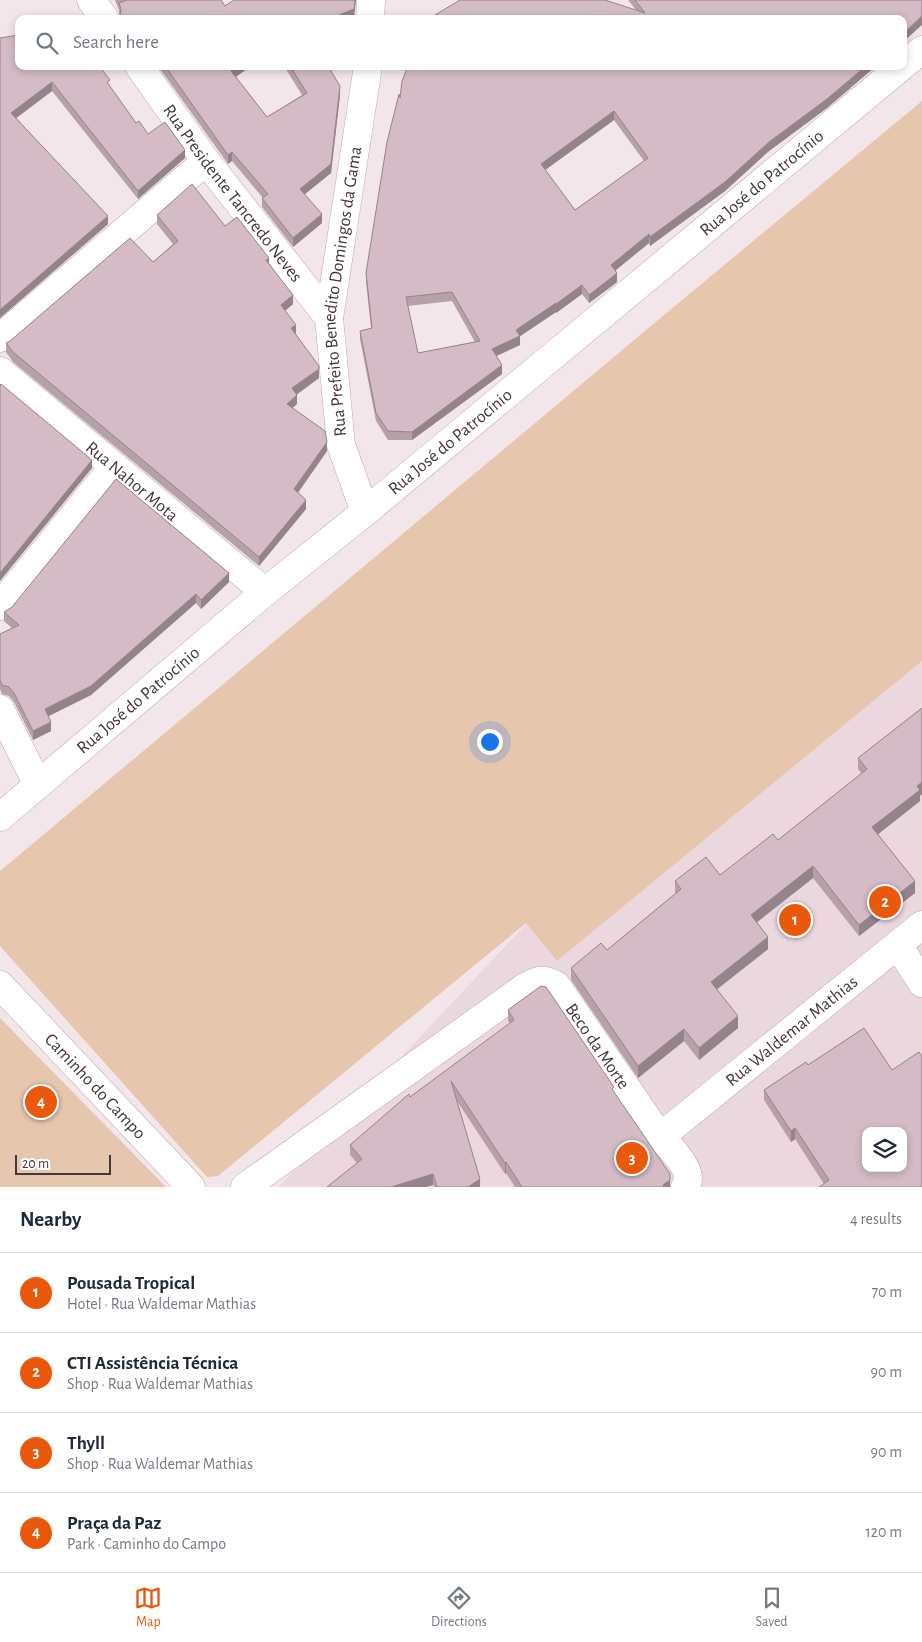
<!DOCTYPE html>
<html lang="en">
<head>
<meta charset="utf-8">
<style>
	:root { --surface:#fff; --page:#f2f2f3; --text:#1f2937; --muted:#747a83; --line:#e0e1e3; --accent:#ea580c }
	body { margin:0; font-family:"Alegreya Sans",sans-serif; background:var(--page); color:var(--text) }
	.controls { position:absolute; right:15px; bottom:15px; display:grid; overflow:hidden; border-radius:10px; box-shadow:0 2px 8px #0003 }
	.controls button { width:45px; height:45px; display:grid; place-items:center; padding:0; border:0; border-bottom:1px solid var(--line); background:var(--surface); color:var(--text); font:25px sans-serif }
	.scale { position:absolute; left:15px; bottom:12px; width:96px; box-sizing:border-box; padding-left:5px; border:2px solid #45353c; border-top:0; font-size:14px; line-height:18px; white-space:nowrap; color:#45353c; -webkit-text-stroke:4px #fff; paint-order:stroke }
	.you { position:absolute; left:489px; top:741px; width:18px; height:18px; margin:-12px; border:4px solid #fff; border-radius:50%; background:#1a73e8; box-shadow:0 0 0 8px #1a73e833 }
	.badge { display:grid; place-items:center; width:32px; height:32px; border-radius:50%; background:var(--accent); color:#fff; font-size:16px; font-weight:700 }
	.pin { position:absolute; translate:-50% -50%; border:2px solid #fff; box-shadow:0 1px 5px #0006 }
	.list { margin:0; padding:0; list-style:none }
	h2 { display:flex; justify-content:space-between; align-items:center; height:65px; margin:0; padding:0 20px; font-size:21px }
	h2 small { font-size:16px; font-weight:400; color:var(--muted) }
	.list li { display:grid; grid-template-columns:32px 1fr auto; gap:15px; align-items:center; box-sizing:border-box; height:80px; padding:0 20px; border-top:1px solid var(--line) }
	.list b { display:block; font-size:19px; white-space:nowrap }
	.list p { margin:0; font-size:16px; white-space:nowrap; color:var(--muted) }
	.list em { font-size:16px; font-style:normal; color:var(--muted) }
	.icon { flex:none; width:28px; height:28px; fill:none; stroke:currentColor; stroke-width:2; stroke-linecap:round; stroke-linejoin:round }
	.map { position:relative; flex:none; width:922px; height:1187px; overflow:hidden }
	.search { position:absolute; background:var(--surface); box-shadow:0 2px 8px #0003; left:15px; right:15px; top:15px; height:55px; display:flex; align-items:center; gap:12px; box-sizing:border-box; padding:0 18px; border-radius:10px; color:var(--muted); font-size:19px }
	.sheet { height:385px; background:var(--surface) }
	nav { display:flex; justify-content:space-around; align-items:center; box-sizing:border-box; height:70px; border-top:1px solid var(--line); background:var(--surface); font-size:14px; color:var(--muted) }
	nav a { display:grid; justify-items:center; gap:2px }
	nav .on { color:var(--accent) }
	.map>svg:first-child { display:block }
	.residential { fill:#ebd8de; fill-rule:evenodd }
	.green { fill:#e7c6ae }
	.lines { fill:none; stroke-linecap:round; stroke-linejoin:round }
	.street-casing { stroke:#bea8b0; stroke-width:29 }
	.street { stroke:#fff; stroke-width:28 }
	.wall { fill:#b6a1aa; fill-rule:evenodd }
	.shaded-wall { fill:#94838b }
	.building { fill:#d4bbc6; stroke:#94838b; fill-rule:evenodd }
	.labels { text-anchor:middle; stroke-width:5; stroke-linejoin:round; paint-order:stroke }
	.street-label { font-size:18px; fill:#45353c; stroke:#fff }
</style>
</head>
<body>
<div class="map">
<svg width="922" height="1187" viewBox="0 0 922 1187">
	<rect width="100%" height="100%" fill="#f3e6ea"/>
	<path class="residential" d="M922,661v526h-643l248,-264 30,38zM866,1131h37v37h-37z"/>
	<g class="green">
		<polygon points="922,101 922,661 557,961 526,923 218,1176 207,1177 0,946 0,871 664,315"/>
		<polygon points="0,1018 166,1187 0,1187"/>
	</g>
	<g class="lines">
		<defs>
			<g id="street">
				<polyline points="91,0 105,19"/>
				<polyline points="370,19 371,0"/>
				<polyline points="903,65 922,50"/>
				<path id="s1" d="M139,66l67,95 123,157"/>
				<polyline points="0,338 206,161"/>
				<path id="s2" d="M0,371l265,221"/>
				<path id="s3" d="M365,512l-24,-67 -12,-127 39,-252"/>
				<polyline points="0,606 114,466"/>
				<polyline points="0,709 38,785"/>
				<path id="s4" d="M0,817l265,-225 100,-80 537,-446"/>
				<polyline points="898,945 922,983"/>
				<path id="s5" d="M0,985l191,202"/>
				<path id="s6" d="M660,1137l262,-212"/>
				<path id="s7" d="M245,1187l279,-199c13,-8 18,-10 32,-3l104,152c9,9 29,29 28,42 0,3 -2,5 -3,8"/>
			</g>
		</defs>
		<use href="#street" class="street-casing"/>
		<use href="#street" class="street"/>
	</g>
	<g class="wall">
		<polygon points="115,0 221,0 225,6 354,18 351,19 120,19 119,10"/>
		<polygon points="628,0 922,0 922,25 430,19 636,10"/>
		<polygon points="0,38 110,87 136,123 148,134 185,158 138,199 52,91 16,118 108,224 0,318"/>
		<polygon points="158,66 251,66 236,77 267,117 302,95 284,66 328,66 340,95 331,173 305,194 322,223 293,247 262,207 262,198 263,198 232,161 228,164"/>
		<path d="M408,66h468l-49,42 -58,43 -44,40 -75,55 -1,-3 -33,27 1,12 -6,5 -22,16 -7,-9 -26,19v-1l-36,24v9l-24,11 6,18 -90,66h-24l-12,-19 -16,-82v-8l11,-3 -5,-46v-9l34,-175zM614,120l30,41 -69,49 -30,-40zM452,301l23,41 -57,11 -10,-47z"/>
		<polygon points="157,215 225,226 269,264 293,304 285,311 296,334 319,378 297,394 297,404 292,408 327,451 298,493 306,509 259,566 13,362 6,352 6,343 153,262 173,244 157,224"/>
		<polygon points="229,582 201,609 196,603 91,695 48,716 51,731 33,740 14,702 9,696 2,694 0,689 0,634 12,628 4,621 4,612"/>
		<polygon points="922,708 922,794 920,796 920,801 878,834 915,893 859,936 813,878 757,922 768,949 717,989 738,1028 699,1060 684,1041 638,1078 571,980 571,968 607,950 675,894 675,881 720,875 778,840 862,774 858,769 858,758"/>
		<polygon points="508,1010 614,1092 670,1187 515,1187 506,1173 505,1174 457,1101 480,1187 434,1187 433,1185 426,1187 327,1187 357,1163 350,1155 350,1145 410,1097 510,1024 508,1021"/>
		<polygon points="808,1065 892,1070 922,1187 824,1184 795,1139 791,1142 764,1100 764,1090"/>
	</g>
	<g class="shaded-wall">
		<polygon points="355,0 356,0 354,18 351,19 329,19"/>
		<polygon points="922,16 922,25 903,42 903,34"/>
		<polygon points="237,66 251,66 231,80 231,71"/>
		<polygon points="866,66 876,66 827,108 769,151 725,191 650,246 650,237"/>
		<polygon points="52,82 52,91 11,122 11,113"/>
		<polygon points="340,86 340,95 331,173 300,198 300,189"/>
		<polygon points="614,111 614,120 541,173 541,164"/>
		<polygon points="185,150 185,158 138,199 138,191"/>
		<polygon points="232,152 232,161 228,164 228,155"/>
		<polygon points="322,214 322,223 293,247 293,238"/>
		<polygon points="108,216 108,224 0,318 0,310"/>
		<polygon points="649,234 649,243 611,274 611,265"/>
		<polygon points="269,258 269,267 266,260"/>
		<polygon points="617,273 617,282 589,303 589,295"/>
		<polygon points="582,285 582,294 556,313 556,304"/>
		<polygon points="293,295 293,304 281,314 281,305"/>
		<polygon points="556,303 556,312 519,337 520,336 520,345 492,358 492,349 516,330"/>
		<polygon points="296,325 296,334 291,328"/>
		<polygon points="502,365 502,374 412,440 412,432"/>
		<polygon points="319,369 319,378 292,398 292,388"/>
		<polygon points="297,395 297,404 287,413 287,404"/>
		<polygon points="327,442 327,451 294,498 294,489"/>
		<polygon points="92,460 92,468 0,581 0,573"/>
		<polygon points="306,500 306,509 259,566 259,557"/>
		<polygon points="229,573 229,582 201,609 201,600"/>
		<polygon points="196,594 196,603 91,695 45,718 45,709"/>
		<polygon points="51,722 51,731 33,740 33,731"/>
		<polygon points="922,782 922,794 920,796 920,801 872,839 872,827"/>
		<polygon points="813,866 813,878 751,927 751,915"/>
		<polygon points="915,881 915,893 859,936 859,925"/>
		<polygon points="768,937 768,949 711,994 711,982"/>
		<polygon points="738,1016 738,1028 699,1060 699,1048"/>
		<polygon points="684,1029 684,1041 638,1078 638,1066"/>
		<polygon points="795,1128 795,1139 791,1142 791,1131"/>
		<polygon points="506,1162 506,1173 505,1174 505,1163"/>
		<polygon points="433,1174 433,1185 426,1187 391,1187"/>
		<polygon points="480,1179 480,1187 468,1187"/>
		<polygon points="670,1180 670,1187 663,1187 663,1185"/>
	</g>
	<g class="building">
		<polygon points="127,0 221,0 225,6 234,0 355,0 354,9 329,19 123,19 120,15 121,9 119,3"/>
		<polygon points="460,0 605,0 645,13 635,0 922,0 922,16 903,34 903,19 430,19 430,18"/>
		<polygon points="19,35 19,66 99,66 110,80 107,82 136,123 139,121 148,134 165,122 185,150 138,191 52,82 11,113 108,216 0,310 0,38"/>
		<polygon points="165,66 237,66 231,71 267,117 307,93 290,66 328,66 340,86 331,164 300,189 322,214 293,238 262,198 268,194 232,152 228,155"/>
		<path d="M408,66h458l-39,33 -58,43 -44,40 -75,55 -1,-3 -38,31 6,8 -6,5 -22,17 -7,-10 -26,19v-1l-40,27 4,6 -28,13 10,16 -90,67 -24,-1 -12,-18 -16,-82 12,-3 -6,-55 21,-131 12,-48 1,4 2,-17zM614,111l34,47 -73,52 -34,-46zM452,292l28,49 -62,12 -12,-56z"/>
		<polygon points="192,184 225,226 237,217 269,258 266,260 293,295 281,305 296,325 291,328 319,366 319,369 292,388 297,395 287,404 325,431 327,442 294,489 306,500 259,557 13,352 6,343 10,341 130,238 153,262 178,241 157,215"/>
		<polygon points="1,384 92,460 0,573 0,385"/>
		<polygon points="116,479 229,573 201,600 196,594 91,686 45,709 51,722 33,731 14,693 9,687 2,685 0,680 0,634 19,625 4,612 12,607"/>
		<polygon points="922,708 922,782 917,786 920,790 872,827 915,881 859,925 813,866 751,915 768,937 711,982 738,1016 699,1048 684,1029 638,1066 571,968 601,943 607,950 681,889 675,881 706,857 720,875 773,834 778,840 867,769 858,758"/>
		<polygon points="541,986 546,987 614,1087 612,1089 670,1174 670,1180 663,1185 664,1187 522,1187 506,1162 505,1163 451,1081 480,1179 468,1187 437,1187 433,1174 391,1187 327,1187 362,1159 350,1145 409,1094 410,1097 514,1020 508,1010"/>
		<path d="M864,1028l28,42 27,-18 3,4v131h-103l10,-7 -34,-52 -4,3 -27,-41 42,-28 2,3zM866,1131h37v37h-37z"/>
	</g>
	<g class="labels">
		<g class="street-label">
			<text dy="6" stroke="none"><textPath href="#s4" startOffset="991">Rua José do Patrocínio</textPath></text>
			<text dy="6" stroke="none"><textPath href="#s1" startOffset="158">Rua Presidente Tancredo Neves</textPath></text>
			<text dy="6" stroke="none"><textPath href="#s3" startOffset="226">Rua Prefeito Benedito Domingos da Gama</textPath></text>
			<text dy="6" stroke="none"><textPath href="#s4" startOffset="586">Rua José do Patrocínio</textPath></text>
			<text dy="6" stroke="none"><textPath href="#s2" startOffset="172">Rua Nahor Mota</textPath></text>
			<text dy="6" stroke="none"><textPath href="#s4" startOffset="181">Rua José do Patrocínio</textPath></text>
			<text dy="6" stroke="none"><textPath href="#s6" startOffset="169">Rua Waldemar Mathias</textPath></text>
			<text dy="6" stroke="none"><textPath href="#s7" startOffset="451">Beco da Morte</textPath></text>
			<text dy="6" stroke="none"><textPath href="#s5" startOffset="139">Caminho do Campo</textPath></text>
		</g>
	</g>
</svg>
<div class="controls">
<button><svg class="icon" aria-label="layers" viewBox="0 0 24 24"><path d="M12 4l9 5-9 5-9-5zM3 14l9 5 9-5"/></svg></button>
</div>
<div class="scale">20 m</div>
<div class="you"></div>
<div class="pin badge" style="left:795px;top:920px">1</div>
<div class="pin badge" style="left:885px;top:902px">2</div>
<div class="pin badge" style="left:632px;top:1158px">3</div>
<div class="pin badge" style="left:41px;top:1102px">4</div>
<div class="search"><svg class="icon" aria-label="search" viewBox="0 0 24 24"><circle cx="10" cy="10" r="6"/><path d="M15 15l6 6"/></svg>Search here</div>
</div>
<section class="sheet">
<h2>Nearby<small>4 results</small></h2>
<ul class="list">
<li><span class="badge">1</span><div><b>Pousada Tropical</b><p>Hotel · Rua Waldemar Mathias</p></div><em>70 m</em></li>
<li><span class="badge">2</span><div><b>CTI Assistência Técnica</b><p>Shop · Rua Waldemar Mathias</p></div><em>90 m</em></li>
<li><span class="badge">3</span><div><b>Thyll</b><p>Shop · Rua Waldemar Mathias</p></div><em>90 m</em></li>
<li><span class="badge">4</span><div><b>Praça da Paz</b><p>Park · Caminho do Campo</p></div><em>120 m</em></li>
</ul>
</section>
<nav>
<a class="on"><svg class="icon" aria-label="map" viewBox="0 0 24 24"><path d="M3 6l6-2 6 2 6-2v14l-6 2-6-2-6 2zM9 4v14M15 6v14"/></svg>Map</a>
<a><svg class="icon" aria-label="directions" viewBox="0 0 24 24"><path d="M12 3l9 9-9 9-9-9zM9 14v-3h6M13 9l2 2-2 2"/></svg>Directions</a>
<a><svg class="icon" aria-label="saved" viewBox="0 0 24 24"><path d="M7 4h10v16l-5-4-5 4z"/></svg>Saved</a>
</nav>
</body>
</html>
